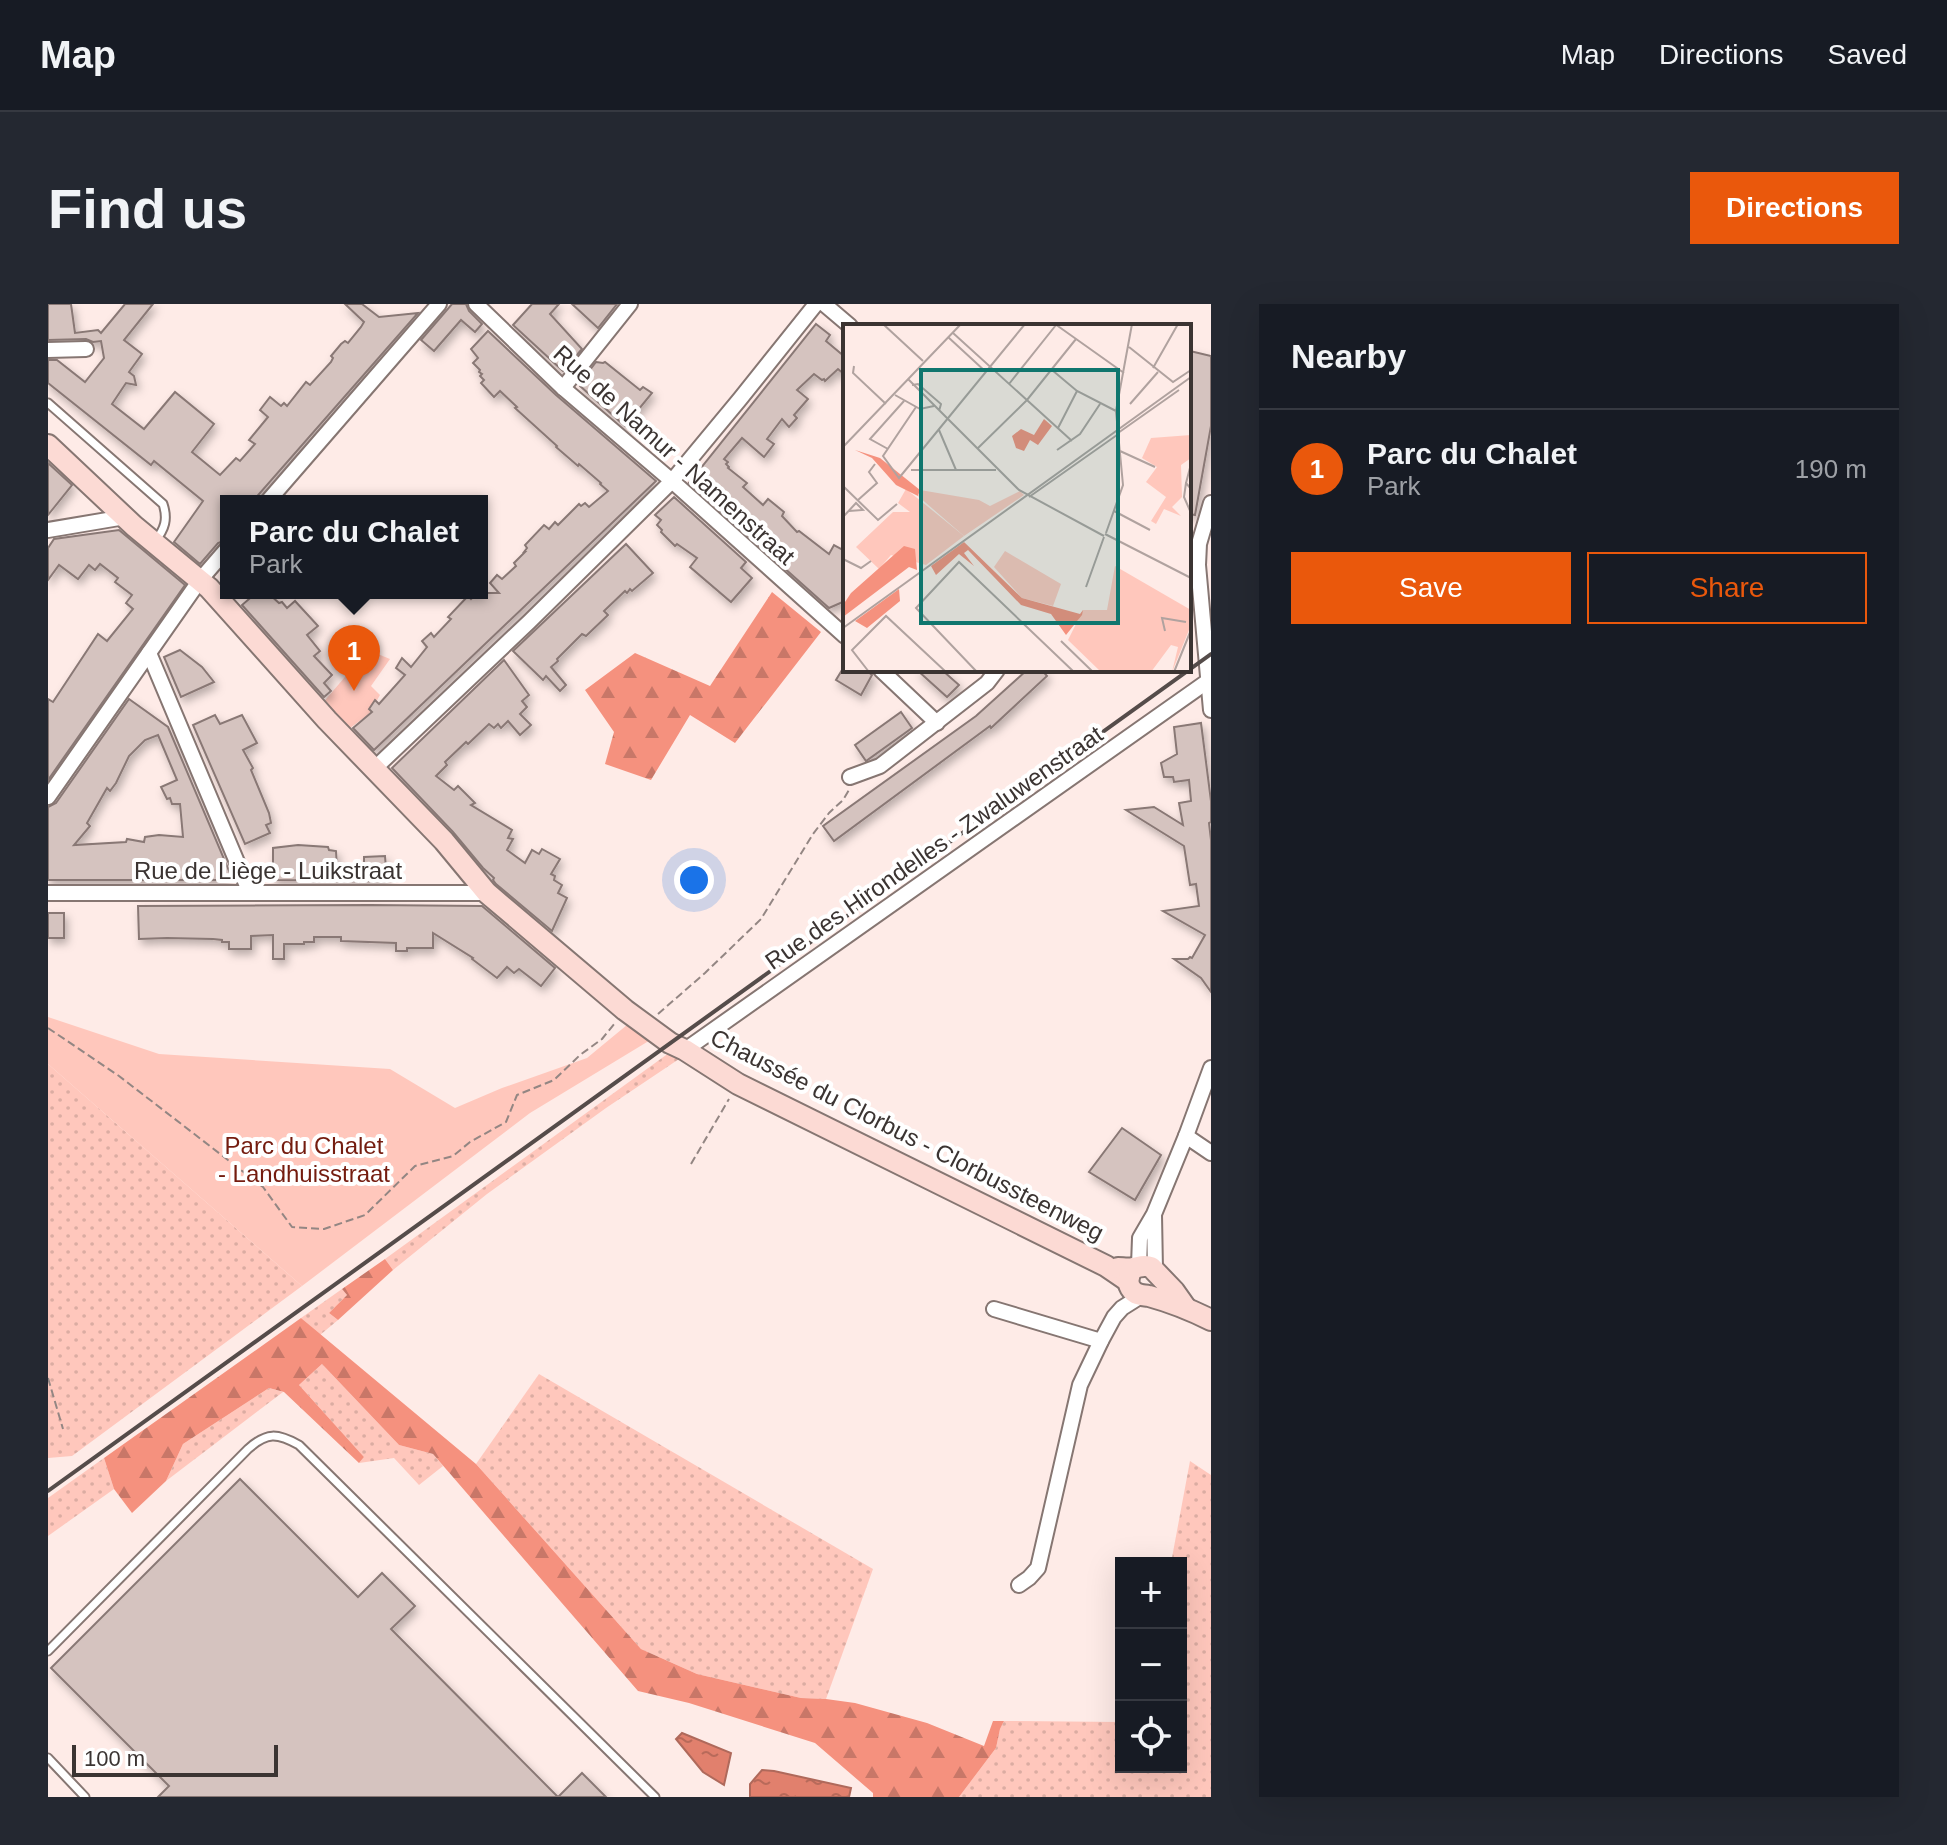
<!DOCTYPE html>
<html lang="en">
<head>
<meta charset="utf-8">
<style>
	:root { --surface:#171b24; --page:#242831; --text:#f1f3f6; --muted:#9ea1a6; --line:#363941; --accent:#ea580c }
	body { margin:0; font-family:Arial,sans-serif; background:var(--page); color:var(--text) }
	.controls { position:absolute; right:24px; bottom:24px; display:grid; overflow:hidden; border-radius:0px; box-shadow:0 8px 32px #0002 }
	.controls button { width:72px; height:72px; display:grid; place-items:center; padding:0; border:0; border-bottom:2px solid var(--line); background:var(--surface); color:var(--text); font:40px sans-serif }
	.scale { position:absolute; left:24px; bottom:20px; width:206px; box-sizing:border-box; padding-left:8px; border:4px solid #3b3432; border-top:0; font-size:22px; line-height:28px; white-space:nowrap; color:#3b3432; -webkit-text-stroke:6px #fff; paint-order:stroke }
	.you { position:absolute; left:646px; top:576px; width:28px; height:28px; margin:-20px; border:6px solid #fff; border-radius:50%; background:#1a73e8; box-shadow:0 0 0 12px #1a73e833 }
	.badge { display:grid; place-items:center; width:52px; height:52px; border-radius:50%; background:var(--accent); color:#fff; font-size:26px; font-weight:700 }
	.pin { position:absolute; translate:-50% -66px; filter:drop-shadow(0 2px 4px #0008) }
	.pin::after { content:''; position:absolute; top:42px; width:28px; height:24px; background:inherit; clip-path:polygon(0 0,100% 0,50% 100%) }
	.popup { position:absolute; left:172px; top:191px; width:268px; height:104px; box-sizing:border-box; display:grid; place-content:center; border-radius:0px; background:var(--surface); filter:drop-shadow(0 2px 6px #0005); font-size:26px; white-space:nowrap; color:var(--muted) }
	.popup b { font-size:30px; color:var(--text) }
	.popup::after { content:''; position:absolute; left:50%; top:100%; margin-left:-16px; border:16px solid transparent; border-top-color:var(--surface) }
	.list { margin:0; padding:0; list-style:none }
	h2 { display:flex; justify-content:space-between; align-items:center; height:104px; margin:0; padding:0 32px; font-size:34px }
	h2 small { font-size:26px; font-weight:400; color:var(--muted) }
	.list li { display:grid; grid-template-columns:52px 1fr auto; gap:24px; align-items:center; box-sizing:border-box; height:120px; padding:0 32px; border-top:2px solid var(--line) }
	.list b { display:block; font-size:30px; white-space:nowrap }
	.list p { margin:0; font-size:26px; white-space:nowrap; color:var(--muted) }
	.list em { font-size:26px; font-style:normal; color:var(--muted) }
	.actions { display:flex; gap:16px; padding:24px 32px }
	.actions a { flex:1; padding:18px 0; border:2px solid var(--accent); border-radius:0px; text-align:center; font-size:28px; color:var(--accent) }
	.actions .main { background:var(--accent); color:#fff }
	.icon { flex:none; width:44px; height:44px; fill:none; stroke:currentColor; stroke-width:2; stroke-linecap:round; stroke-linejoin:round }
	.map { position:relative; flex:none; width:1163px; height:1493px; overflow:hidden; border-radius:0px }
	header { display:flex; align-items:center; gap:48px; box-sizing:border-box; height:112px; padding:0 40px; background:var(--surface); border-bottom:2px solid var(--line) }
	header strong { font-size:38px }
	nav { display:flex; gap:44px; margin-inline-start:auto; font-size:28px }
	.intro { display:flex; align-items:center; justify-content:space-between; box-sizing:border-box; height:192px; padding:0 48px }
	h1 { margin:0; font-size:56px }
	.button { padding:20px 36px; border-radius:0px; background:var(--accent); color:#fff; font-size:28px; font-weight:700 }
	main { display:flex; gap:48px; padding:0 48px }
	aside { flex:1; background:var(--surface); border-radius:0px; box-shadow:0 8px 32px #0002 }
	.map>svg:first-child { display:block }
	.grass { fill:url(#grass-dots) }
	.forest { fill:url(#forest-firs) }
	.green { fill:#ffc7bc }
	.water { fill:url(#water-ripples); stroke:#af695b; stroke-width:2 }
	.building { fill:#d5c3bf; stroke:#897875; stroke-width:2; fill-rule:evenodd; filter:url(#shadow) }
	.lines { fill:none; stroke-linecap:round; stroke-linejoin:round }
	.lane-casing { stroke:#867672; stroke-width:11 }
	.street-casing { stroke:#867672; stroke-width:18 }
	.secondary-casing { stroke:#867672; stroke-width:24 }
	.path { stroke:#938683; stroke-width:2; stroke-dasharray:8 4; stroke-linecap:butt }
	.lane { stroke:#fff; stroke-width:7 }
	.street { stroke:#fff; stroke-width:14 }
	.secondary { stroke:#fcdad4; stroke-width:20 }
	.rail { stroke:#554c4a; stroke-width:4 }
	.labels { text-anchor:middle; stroke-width:8; stroke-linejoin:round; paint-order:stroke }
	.street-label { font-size:24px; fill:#3b3432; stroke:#fff }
	.park-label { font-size:24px; fill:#741c0f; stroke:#fff }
	.inset-road { fill:none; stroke:#b0a29f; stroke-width:2 }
	.view { fill:#0f766e; fill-opacity:0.15; stroke:#0f766e; stroke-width:4 }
	.inset-edge { fill:none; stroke:#3b3432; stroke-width:4 }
</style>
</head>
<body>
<header>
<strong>Map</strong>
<nav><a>Map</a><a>Directions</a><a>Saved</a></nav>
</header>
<div class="intro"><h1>Find us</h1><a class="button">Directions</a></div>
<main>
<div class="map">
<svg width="1163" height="1493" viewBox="0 0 1163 1493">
	<defs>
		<pattern id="grass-dots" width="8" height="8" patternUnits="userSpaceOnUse" patternTransform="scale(2)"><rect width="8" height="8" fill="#ffc7bc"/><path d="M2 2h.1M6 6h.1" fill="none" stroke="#dbaca2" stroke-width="1.8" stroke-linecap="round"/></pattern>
		<pattern id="forest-firs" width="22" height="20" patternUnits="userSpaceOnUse" patternTransform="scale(2)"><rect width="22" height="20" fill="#f5917e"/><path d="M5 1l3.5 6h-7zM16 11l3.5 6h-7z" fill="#c87768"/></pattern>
		<pattern id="water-ripples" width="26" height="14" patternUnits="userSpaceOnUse" patternTransform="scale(2)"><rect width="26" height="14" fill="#e1806d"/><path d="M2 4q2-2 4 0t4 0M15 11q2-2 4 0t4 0" fill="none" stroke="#b86a5a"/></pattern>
		<filter id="shadow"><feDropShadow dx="3" dy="5" stdDeviation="4" flood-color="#0004"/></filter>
	</defs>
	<rect width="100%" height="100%" fill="#feebe7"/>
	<g class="grass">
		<polygon points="625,746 634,753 558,804 439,890 345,966 337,955"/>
		<polygon points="0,760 254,982 24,1152 0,1154"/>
		<polygon points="294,985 299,991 281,1009 290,1016 272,1031 253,1014"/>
		<polygon points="274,1060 351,1141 385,1150 395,1162 371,1181 346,1154 311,1159 316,1153 251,1081"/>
		<polygon points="491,1070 825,1265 778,1395 753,1394 649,1370 593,1345 428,1160"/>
		<polygon points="221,1084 235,1088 118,1177 135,1140"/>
		<polygon points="56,1154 66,1185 0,1232 0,1194"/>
		<polygon points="1142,1157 1163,1171 1163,1493 911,1493 948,1444 952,1425 956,1417 1073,1418 1073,1463 1133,1463 1133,1259 1123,1259"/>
	</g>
	<g class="forest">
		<polygon points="724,288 773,328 687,439 642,411 603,476 557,460 566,428 537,386 587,349 662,382"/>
		<polygon points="337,955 345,966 290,1016 281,1009 299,991 294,985"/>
		<polygon points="253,1014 428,1160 593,1345 649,1370 753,1394 778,1395 807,1399 879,1419 936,1442 945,1417 956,1417 952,1425 948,1444 911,1493 825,1493 825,1489 767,1439 641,1399 590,1387 385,1150 351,1141 274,1060 251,1081 316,1153 311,1159 236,1088 221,1084 135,1140 118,1177 84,1209 66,1185 56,1154"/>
	</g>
	<g class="green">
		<polygon points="320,346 342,355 323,382 332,391 321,410 298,427 273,401"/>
		<polygon points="0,713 111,750 342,765 407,804 454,784 539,754 585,716 604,735 482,809 254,982 0,760"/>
	</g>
	<g class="water">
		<polygon points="634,1429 683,1449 676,1481 655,1468 628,1435"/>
		<polygon points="714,1466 726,1467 803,1484 801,1493 702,1493 702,1480"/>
	</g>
	<g class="building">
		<polygon points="0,0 23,0 27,29 50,26 53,29 77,0 105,0 76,36 94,50 81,68 86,72 88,81 78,79 64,100 96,125 127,88 166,120 144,148 172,171 188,154 192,157 207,140 201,136 220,113 212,106 222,93 233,102 236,99 239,102 258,78 262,81 283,58 285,54 283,52 293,40 297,37 300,39 313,23 316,18 297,0 314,0 331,13 370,9 205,197 178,197 178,236 170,239 152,260 126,238 155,197 106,157 103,161 0,79 0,56 9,56 37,78 56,54 53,37 45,38 38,35 0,36"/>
		<polygon points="404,0 418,0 421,7 434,20 427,28 413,16 386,47 373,36"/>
		<polygon points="484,0 511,0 502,10 534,45 515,67 465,21"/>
		<polygon points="524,0 569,0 550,24"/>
		<polygon points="768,20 782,31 778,37 797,53 797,71 790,65 777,77 776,75 774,76 766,70 749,86 760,95 746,111 749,114 741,123 734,115 719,135 726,140 716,153 694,134 676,155 680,158 678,160 681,163 680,164 699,179 695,183 715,201 720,195 736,208 734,212 749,228 751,227 781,250 786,241 797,247 797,297 781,304 641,179"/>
		<polygon points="440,27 508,91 608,177 326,446 305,424 324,408 321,405 327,396 331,400 357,371 348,364 354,354 363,363 379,343 374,337 383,329 386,333 403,315 400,313 420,292 423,295 429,289 451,289 442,279 449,271 454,275 468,262 466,259 477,248 476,248 479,244 477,241 496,221 501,225 507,218 510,221 531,200 533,202 537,199 541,203 560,187 552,180 553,179 531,160 530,162 508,143 509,142 467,104 469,103 452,87 446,93 433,79 436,76 432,72 434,70 431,68 432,66 425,59 430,54 423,45"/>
		<polygon points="1142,47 1163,52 1163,122 1147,211 1141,210"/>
		<polygon points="548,58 555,59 557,58 592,86 595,83 604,89 577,122 532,82 532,79"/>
		<polygon points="0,159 24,181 0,211"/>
		<polygon points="626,193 698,258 693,264 704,274 683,298 642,263 649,254 629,240 627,242 613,228 614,226 609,221 613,216 607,211"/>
		<polygon points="71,226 137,281 0,476 0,395 5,398 50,330 59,337 85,305 78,299 84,291 67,278 70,274 52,260 47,266 41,261 30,275 11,261 0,276 0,244 6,235"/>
		<polygon points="578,240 605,269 584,287 582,285 579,289 577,287 556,307 560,311 538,332 534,330 509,355 510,357 503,363 518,381 512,387 498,372 495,376 465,347"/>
		<polygon points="208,289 220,289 231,299 234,298 239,304 247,297 270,322 259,331 272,347 266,352 284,371 276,379 283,387 276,393 194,301"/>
		<polygon points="132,346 154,363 166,378 133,393 116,353"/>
		<polygon points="456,356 481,391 474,397 479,403 472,410 483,421 472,431 460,417 453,424 450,420 446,424 441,420 420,440 418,438 397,458 399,461 388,472 406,486 410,482 427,499 423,501 464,526 460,534 465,535 459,546 477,559 484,546 491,550 494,545 512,555 503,570 507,572 506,576 514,581 510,589 519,594 504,627 448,580 445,576 446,574 435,564 405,528 344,464"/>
		<polygon points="794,366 818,366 824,371 813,391 788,376"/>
		<polygon points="869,366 894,366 911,381 899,393"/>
		<polygon points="979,366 994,366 999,372 943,424 942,422 786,537 775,522 928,412"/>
		<path d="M81,395l39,28 62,146 -5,7h-177v-73l8,-4zM110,431l19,45 -16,7 6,12 3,-1 2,6h8l3,33 -24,-2 -14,2 -1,5 -17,-3 -1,3 -52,3 16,-19 -3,-3 20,-35 3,3 6,-8 13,-27 16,-16z"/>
		<polygon points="853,408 864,424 818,457 807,441"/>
		<polygon points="167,411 172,420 194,411 209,439 195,446 205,464 203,466 221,509 223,519 218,521 222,529 197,540 145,421"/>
		<polygon points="1153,419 1163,497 1163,518 1161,519 1163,536 1163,688 1153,674 1126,655 1140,655 1142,653 1144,654 1157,631 1115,607 1151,602 1148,580 1142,581 1136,542 1078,506 1106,503 1135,521 1131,499 1143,497 1141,476 1126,478 1125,473 1116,473 1113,459 1129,450 1126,423"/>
		<polygon points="250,541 280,543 281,546 288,547 289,564 316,566 316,553 337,552 339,577 225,576 225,544"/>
		<polygon points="322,601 434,602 507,664 493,682 471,665 466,669 459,663 449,674 424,655 425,654 385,629 385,644 359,644 359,647 348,647 348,639 293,637 293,633 266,633 266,638 256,638 256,640 236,640 236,655 225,655 225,631 203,632 203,645 181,645 181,638 174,638 174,636 165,635 119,634 91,635 90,602"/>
		<rect x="0" y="609" width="16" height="25"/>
		<polygon points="1074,824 1113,851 1087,896 1041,868"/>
		<polygon points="192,1175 310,1293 334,1269 367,1302 343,1325 510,1493 110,1493 121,1482 3,1364"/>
		<polygon points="534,1469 558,1493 510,1493"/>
	</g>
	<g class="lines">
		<defs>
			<g id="lane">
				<path d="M0,99l115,101c5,15 2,25 -8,37"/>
				<path d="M0,1347l200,-202c19,-17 29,-16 51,-4l356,352"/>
				<polyline points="0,1454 37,1493"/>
			</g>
			<g id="street">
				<polyline points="428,0 515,84 624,177 797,332"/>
				<polyline points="776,0 802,22"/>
				<polyline points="0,46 38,45"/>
				<polyline points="515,84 582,0"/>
				<polyline points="220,197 391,0"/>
				<polyline points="1163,199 1151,240 1150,261 1163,406"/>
				<polyline points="0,226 77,213"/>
				<polyline points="101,349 202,589"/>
				<polyline points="833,366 889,419"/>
				<polyline points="326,465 481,318 624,177 692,95 768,0"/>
				<polyline points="802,473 832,462 939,379 949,366"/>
				<polyline points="0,493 152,276 178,246"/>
				<polyline points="0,589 439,589"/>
				<polyline points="637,746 1160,377"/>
				<polyline points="1138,832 1163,849"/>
				<polyline points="1106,911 1107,966"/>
				<polyline points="1091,961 1092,934 1106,910 1138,832 1163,764"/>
				<polyline points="946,1005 1053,1037"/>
				<polyline points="971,1281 981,1274 990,1264 1032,1081 1053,1037 1066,1013 1074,1004 1093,992"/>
			</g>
			<g id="secondary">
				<polyline points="0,141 86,222 161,284 279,416 396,537 439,589 577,706 622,739 637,746 690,780 1058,962 1080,977"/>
				<path d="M1070,964c5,0 10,1 15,0 7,-1 10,-4 18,-1l23,24 12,17"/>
				<path d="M1083,967c-3,7 -4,13 1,19 5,6 11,5 17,6 22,6 42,14 62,24"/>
			</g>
		</defs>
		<use href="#lane" class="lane-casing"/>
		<use href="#street" class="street-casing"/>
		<use href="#secondary" class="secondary-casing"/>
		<g class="path">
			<polyline points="610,710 657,669 713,615 765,530 781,509 795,496 801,486"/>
			<polyline points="0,724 71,772 215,883 244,923 276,925 317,911 367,862 405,852 422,838 458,818 469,791 506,776 532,751 554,735 567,719"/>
			<polyline points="643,860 681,795"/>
			<polyline points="0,1074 15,1125"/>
		</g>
		<use href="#lane" class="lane"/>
		<use href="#street" class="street"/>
		<use href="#secondary" class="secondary"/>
		<polyline class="rail" points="0,1187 1163,350"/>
	</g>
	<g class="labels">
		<g class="street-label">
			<text transform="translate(626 151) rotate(42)" y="8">Rue de Namur - Namenstraat</text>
			<text transform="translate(886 544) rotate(-35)" y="8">Rue des Hirondelles - Zwaluwenstraat</text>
			<text x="220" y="575">Rue de Liège - Luikstraat</text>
			<text transform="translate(859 831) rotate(27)" y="8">Chaussée du Clorbus - Clorbussteenweg</text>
		</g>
		<g class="park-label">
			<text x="256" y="850">Parc du Chalet<tspan x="256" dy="28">- Landhuisstraat</tspan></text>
		</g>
	</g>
	<g transform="translate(795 20)">
		<rect width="348" height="348" fill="#feebe7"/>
		<path d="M348,111v23l-10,7 1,32 -10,10 9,9 -17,-7 -8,15 -5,-3 15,-24 -20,-15 11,-15 -15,-9 9,-20zM63,165l58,47 -38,29 -35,-10 -12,14 -23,-22 37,-35h17l-12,-9zM162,227l56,33 -8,22 -31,-8 -28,-31zM272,242l76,44v15l-19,47 6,-25 -7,-2 -20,27h-50l-33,-32 15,-30h24z" fill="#ffc7bc"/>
		<path d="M201,95l8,7 -14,19 -8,-5 -6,11 -8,-3 -4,-12 9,-7 13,6zM12,126l25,8 40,32 -2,6 -22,-11 -24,-27zM121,218l58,56 58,16 3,-4 -1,5 -16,20 -15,-21 -30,-9 -53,-55 -4,3 10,13 -15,-12 -23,21 -5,-9zM61,222l11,3 2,21 -8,-3 -66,50v-12l8,-12zM56,265l1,12 -33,27 -12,-7z" fill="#f5917e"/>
		<path d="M77,166l59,10 11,6 30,-15 4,4 -60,41 -46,-40z" fill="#ffc7bc"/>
		<path class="inset-road" d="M40,0l40,37M212,0l69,49M110,9l119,108M105,13l38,35M286,23l44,35 18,-12M11,42l-1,7 33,31M310,44l25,-44M209,46l25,21 39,20M65,55l111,111 85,46M166,60l47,-59M69,61l6,-1 23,20 -2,7M52,71l25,14 14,-3M287,80l28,-32M73,83l-33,49 16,22 126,-154M215,104l19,-37M96,106l17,40M275,109l61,-43M0,123l118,-123M45,125l-18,-10 34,-38M134,125l50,-49 49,-61M214,126l23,-16 20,-30M277,127l35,16M348,140l-5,19 5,6M68,146h85M343,159l-2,14 7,16M0,162l35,34 19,-16M186,173l88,-62M15,176l19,-17 -8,-11 6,-8M271,187l36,19M0,193l13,-14 7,7 -14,1M263,209l17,-48 -7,-74 16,-87M262,210l86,44M0,235l18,9 10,-7M243,263l18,-50M0,304l348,-251M322,307l-3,-13 24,4M218,317l32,31M26,348l-17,-22 34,-34 60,56M134,348l-61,-64 43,-46 115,110M331,348l17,-42"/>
		<path class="view" d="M78,46h197v253h-197z"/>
		<rect width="348" height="348" class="inset-edge"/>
	</g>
</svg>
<div class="controls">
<button>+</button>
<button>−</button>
<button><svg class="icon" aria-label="locate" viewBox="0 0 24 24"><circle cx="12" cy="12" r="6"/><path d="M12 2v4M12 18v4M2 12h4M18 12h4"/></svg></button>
</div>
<div class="scale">100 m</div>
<div class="you"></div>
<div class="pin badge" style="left:306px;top:387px">1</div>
<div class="popup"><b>Parc du Chalet</b>Park</div>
</div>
<aside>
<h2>Nearby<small></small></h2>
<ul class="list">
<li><span class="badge">1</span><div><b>Parc du Chalet</b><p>Park</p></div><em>190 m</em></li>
</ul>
<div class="actions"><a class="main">Save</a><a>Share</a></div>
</aside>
</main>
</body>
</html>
